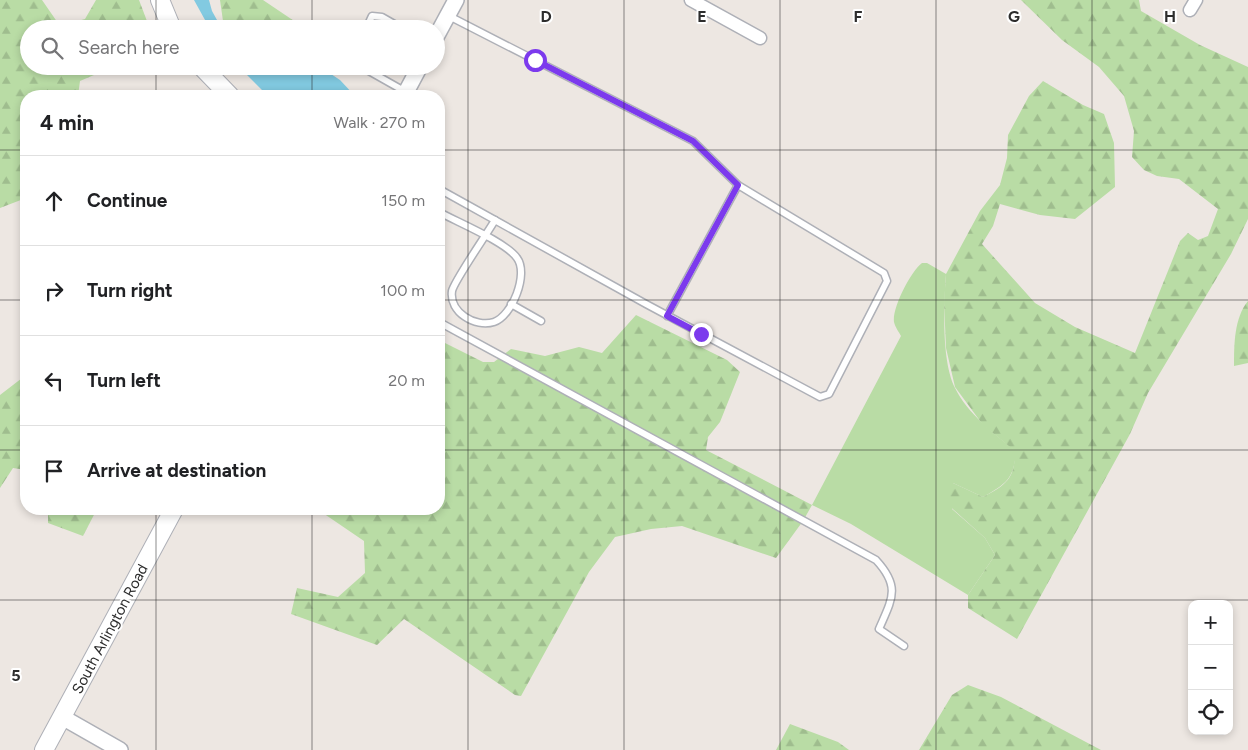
<!DOCTYPE html>
<html lang="en">
<head>
<meta charset="utf-8">
<style>
	:root { --surface:#fff; --page:#f6f6f6; --text:#202124; --muted:#757577; --line:#e0e0e0 }
	body { margin:0; font-family:Figtree,sans-serif; background:var(--page); color:var(--text) }
	.controls { position:absolute; right:15px; bottom:15px; display:grid; overflow:hidden; border-radius:10px; box-shadow:0 2px 8px #0003 }
	.controls button { width:45px; height:45px; display:grid; place-items:center; padding:0; border:0; border-bottom:1px solid var(--line); background:var(--surface); color:var(--text); font:25px sans-serif }
	.stop { position:absolute; width:15px; height:15px; margin:-11px; border:4px solid #7c3aed; border-radius:50%; background:#fff }
	.stop.end { background:#7c3aed; border-color:#fff; box-shadow:0 1px 5px #0008 }
	.list { margin:0; padding:0; list-style:none }
	h2 { display:flex; justify-content:space-between; align-items:center; height:65px; margin:0; padding:0 20px; font-size:21px }
	h2 small { font-size:16px; font-weight:400; color:var(--muted) }
	.list li { display:grid; grid-template-columns:32px 1fr auto; gap:15px; align-items:center; box-sizing:border-box; height:90px; padding:0 20px; border-top:1px solid var(--line) }
	.list b { display:block; font-size:19px; white-space:nowrap }
	.list em { font-size:16px; font-style:normal; color:var(--muted) }
	.icon { flex:none; width:28px; height:28px; fill:none; stroke:currentColor; stroke-width:2; stroke-linecap:round; stroke-linejoin:round }
	.map { position:relative; flex:none; width:1248px; height:750px; overflow:hidden }
	.search { position:absolute; background:var(--surface); box-shadow:0 2px 8px #0003; left:20px; top:20px; width:425px; height:55px; display:flex; align-items:center; gap:12px; box-sizing:border-box; padding:0 18px; border-radius:28px; color:var(--muted); font-size:19px }
	.panel { position:absolute; background:var(--surface); box-shadow:0 2px 8px #0003; left:20px; top:90px; width:425px; height:425px; border-radius:20px }
	.map>svg:first-child { display:block }
	.grass { fill:#b9dca5 }
	.forest { fill:url(#forest-firs) }
	.water { fill:#82cae1 }
	.lines { fill:none; stroke-linecap:round; stroke-linejoin:round }
	.service-casing { stroke:#aeb0b7; stroke-width:9 }
	.minor-casing { stroke:#aeb0b7; stroke-width:15 }
	.tertiary-casing { stroke:#aeb0b7; stroke-width:18 }
	.secondary-casing { stroke:#aeb0b7; stroke-width:20 }
	.service { stroke:#fff; stroke-width:6 }
	.minor { stroke:#fff; stroke-width:12 }
	.tertiary { stroke:#fff; stroke-width:15 }
	.secondary { stroke:#fff; stroke-width:18 }
	.route { stroke:#7c3aed; stroke-width:6 }
	.grid { fill:none; stroke:#2d2d2d; stroke-width:1; stroke-opacity:0.55 }
	.labels { text-anchor:middle; stroke-width:4; stroke-linejoin:round; paint-order:stroke }
	.street-label { font-size:15px; fill:#2d2d2d; stroke:#fff }
	.grid-label { font-size:16px; text-anchor:middle; font-weight:bold; fill:#2d2d2d; stroke:#fff; stroke-width:4; stroke-linejoin:round; paint-order:stroke }
</style>
</head>
<body>
<div class="map">
<svg width="1248" height="750" viewBox="0 0 1248 750">
	<defs>
		<pattern id="forest-firs" width="22" height="20" patternUnits="userSpaceOnUse" patternTransform="scale(1.25)"><rect width="22" height="20" fill="#b9dca5"/><path d="M5 1l3.5 6h-7zM16 11l3.5 6h-7z" fill="#9fbd8e"/></pattern>
	</defs>
	<rect width="100%" height="100%" fill="#ede7e2"/>
	<path class="grass" d="M922,263h5l19,11c-2,30 -5,86 9,114 13,26 38,45 61,63 -2,28 -10,33 -33,46l-30,-14 -1,26 33,29 10,17 -27,40 -117,-71 -39,-19 89,-169c-2,-4 -6,-9 -7,-14 -2,-14 17,-51 28,-59z"/>
	<g class="forest">
		<polygon points="0,0 42,0 60,26 85,19 96,0 139,0 150,29 29,29 29,66 115,66 80,81 78,96 26,96 26,198 0,208"/>
		<polygon points="220,0 263,0 306,29 231,29 223,21"/>
		<path d="M1021,0h118l2,11 59,34 48,22v152l-17,35 -83,139 -18,41 -113,205 -49,-31v-13l27,-40 -10,-17 -50,-45 18,-10 30,14c23,-12 32,-18 32,-46l-32,-26 -28,-38 -9,-39 -2,-46 2,-28 34,-63 20,-26 7,-27 1,-23 21,-39 14,-15 40,24 21,9 10,29 1,44 -40,32 -35,-4 -40,-11 -7,22 -11,18 53,59 40,24 60,26 45,-112 8,-8 10,7 10,-4 10,-27 -39,-30 -22,-3 -13,-6 -12,-13 2,-26 -10,-35 -25,-29 -37,-27z"/>
		<path d="M1248,301v62l-14,3c0,-21 0,-48 14,-65z"/>
		<polygon points="636,315 727,360 740,372 720,422 708,437 706,450 812,505 803,521 776,558 682,526 651,529 615,537 589,572 521,696 515,695 404,619 377,645 291,614 297,588 338,597 365,573 364,541 317,509 439,509 439,340 483,362 494,362 511,349 545,356 579,347 602,353"/>
		<polygon points="26,375 26,470 13,468 0,488 0,395"/>
		<polygon points="48,509 97,509 83,536 48,523"/>
		<polygon points="968,685 1001,697 1101,750 919,750 952,695"/>
		<polygon points="790,724 838,742 849,750 776,750"/>
	</g>
	<g class="water">
		<polygon points="194,0 209,0 212,11 222,29 210,29"/>
		<polygon points="238,66 268,66 276,70 292,66 319,66 340,80 355,96 268,96"/>
	</g>
	<g class="lines">
		<defs>
			<g id="service">
				<polyline points="366,29 372,16 382,17 403,29"/>
				<polyline points="360,66 406,92"/>
				<polyline points="439,189 646,304 820,397 829,394 887,281 884,273 738,185 693,141 447,15"/>
				<path d="M439,212c18,10 67,30 78,46 12,16 -5,58 -23,64 -19,6 -45,-10 -42,-31 2,-10 35,-57 43,-71"/>
				<polyline points="511,304 541,321"/>
				<polyline points="667,316 738,185"/>
				<path d="M439,322l437,238c25,27 16,39 3,69l25,17"/>
			</g>
			<g id="minor">
				<polyline points="691,0 760,38"/>
				<polyline points="1190,10 1196,0"/>
			</g>
			<g id="tertiary">
				<polyline points="436,37 456,0"/>
				<polyline points="404,96 420,66"/>
				<polyline points="62,717 120,750"/>
			</g>
			<g id="secondary">
				<polyline points="160,0 172,29"/>
				<polyline points="201,66 230,96"/>
				<polyline points="44,750 174,509"/>
			</g>
		</defs>
		<use href="#service" class="service-casing"/>
		<use href="#minor" class="minor-casing"/>
		<use href="#tertiary" class="tertiary-casing"/>
		<use href="#secondary" class="secondary-casing"/>
		<use href="#service" class="service"/>
		<use href="#minor" class="minor"/>
		<use href="#tertiary" class="tertiary"/>
		<use href="#secondary" class="secondary"/>
	</g>
	<g class="lines">
		<polyline class="route" points="535,60 693,141 738,185 667,316 701,334"/>
	</g>
	<path class="grid" d="M156,0v29M312,0v29M468,0v750M624,0v750M780,0v750M936,0v750M1092,0v750M156,66v30M312,66v30M0,150h26M439,150h809M0,300h26M439,300h809M0,450h26M439,450h809M156,509v241M312,509v241M0,600h1248"/>
	<g class="labels">
		<g class="street-label">
			<text transform="translate(110 629) rotate(-62)" y="5">South Arlington Road</text>
		</g>
	</g>
	<g class="grid-label">
		<text x="546" y="22">D</text>
		<text x="702" y="22">E</text>
		<text x="858" y="22">F</text>
		<text x="1014" y="22">G</text>
		<text x="1170" y="22">H</text>
		<text x="16" y="681">5</text>
	</g>
</svg>
<div class="controls">
<button>+</button>
<button>−</button>
<button><svg class="icon" aria-label="locate" viewBox="0 0 24 24"><circle cx="12" cy="12" r="6"/><path d="M12 2v4M12 18v4M2 12h4M18 12h4"/></svg></button>
</div>
<div class="stop" style="left:535px;top:60px"></div>
<div class="stop end" style="left:701px;top:334px"></div>
<div class="search"><svg class="icon" aria-label="search" viewBox="0 0 24 24"><circle cx="10" cy="10" r="6"/><path d="M15 15l6 6"/></svg>Search here</div>
<section class="panel">
<h2>4 min<small>Walk · 270 m</small></h2>
<ul class="list">
<li><svg class="icon" aria-label="ahead" viewBox="0 0 24 24"><path d="M12 20V5M6 11l6-6 6 6"/></svg><div><b>Continue</b></div><em>150 m</em></li>
<li><svg class="icon" aria-label="right" viewBox="0 0 24 24"><path d="M7 20v-9h11M14 6l5 5-5 5"/></svg><div><b>Turn right</b></div><em>100 m</em></li>
<li><svg class="icon" aria-label="left" viewBox="0 0 24 24"><path d="M17 20v-9H6M10 6l-5 5 5 5"/></svg><div><b>Turn left</b></div><em>20 m</em></li>
<li><svg class="icon" aria-label="arrive" viewBox="0 0 24 24"><path d="M6 21V4h12l-3 4 3 4H6"/></svg><div><b>Arrive at destination</b></div></li>
</ul>
</section>
</div>
</body>
</html>
